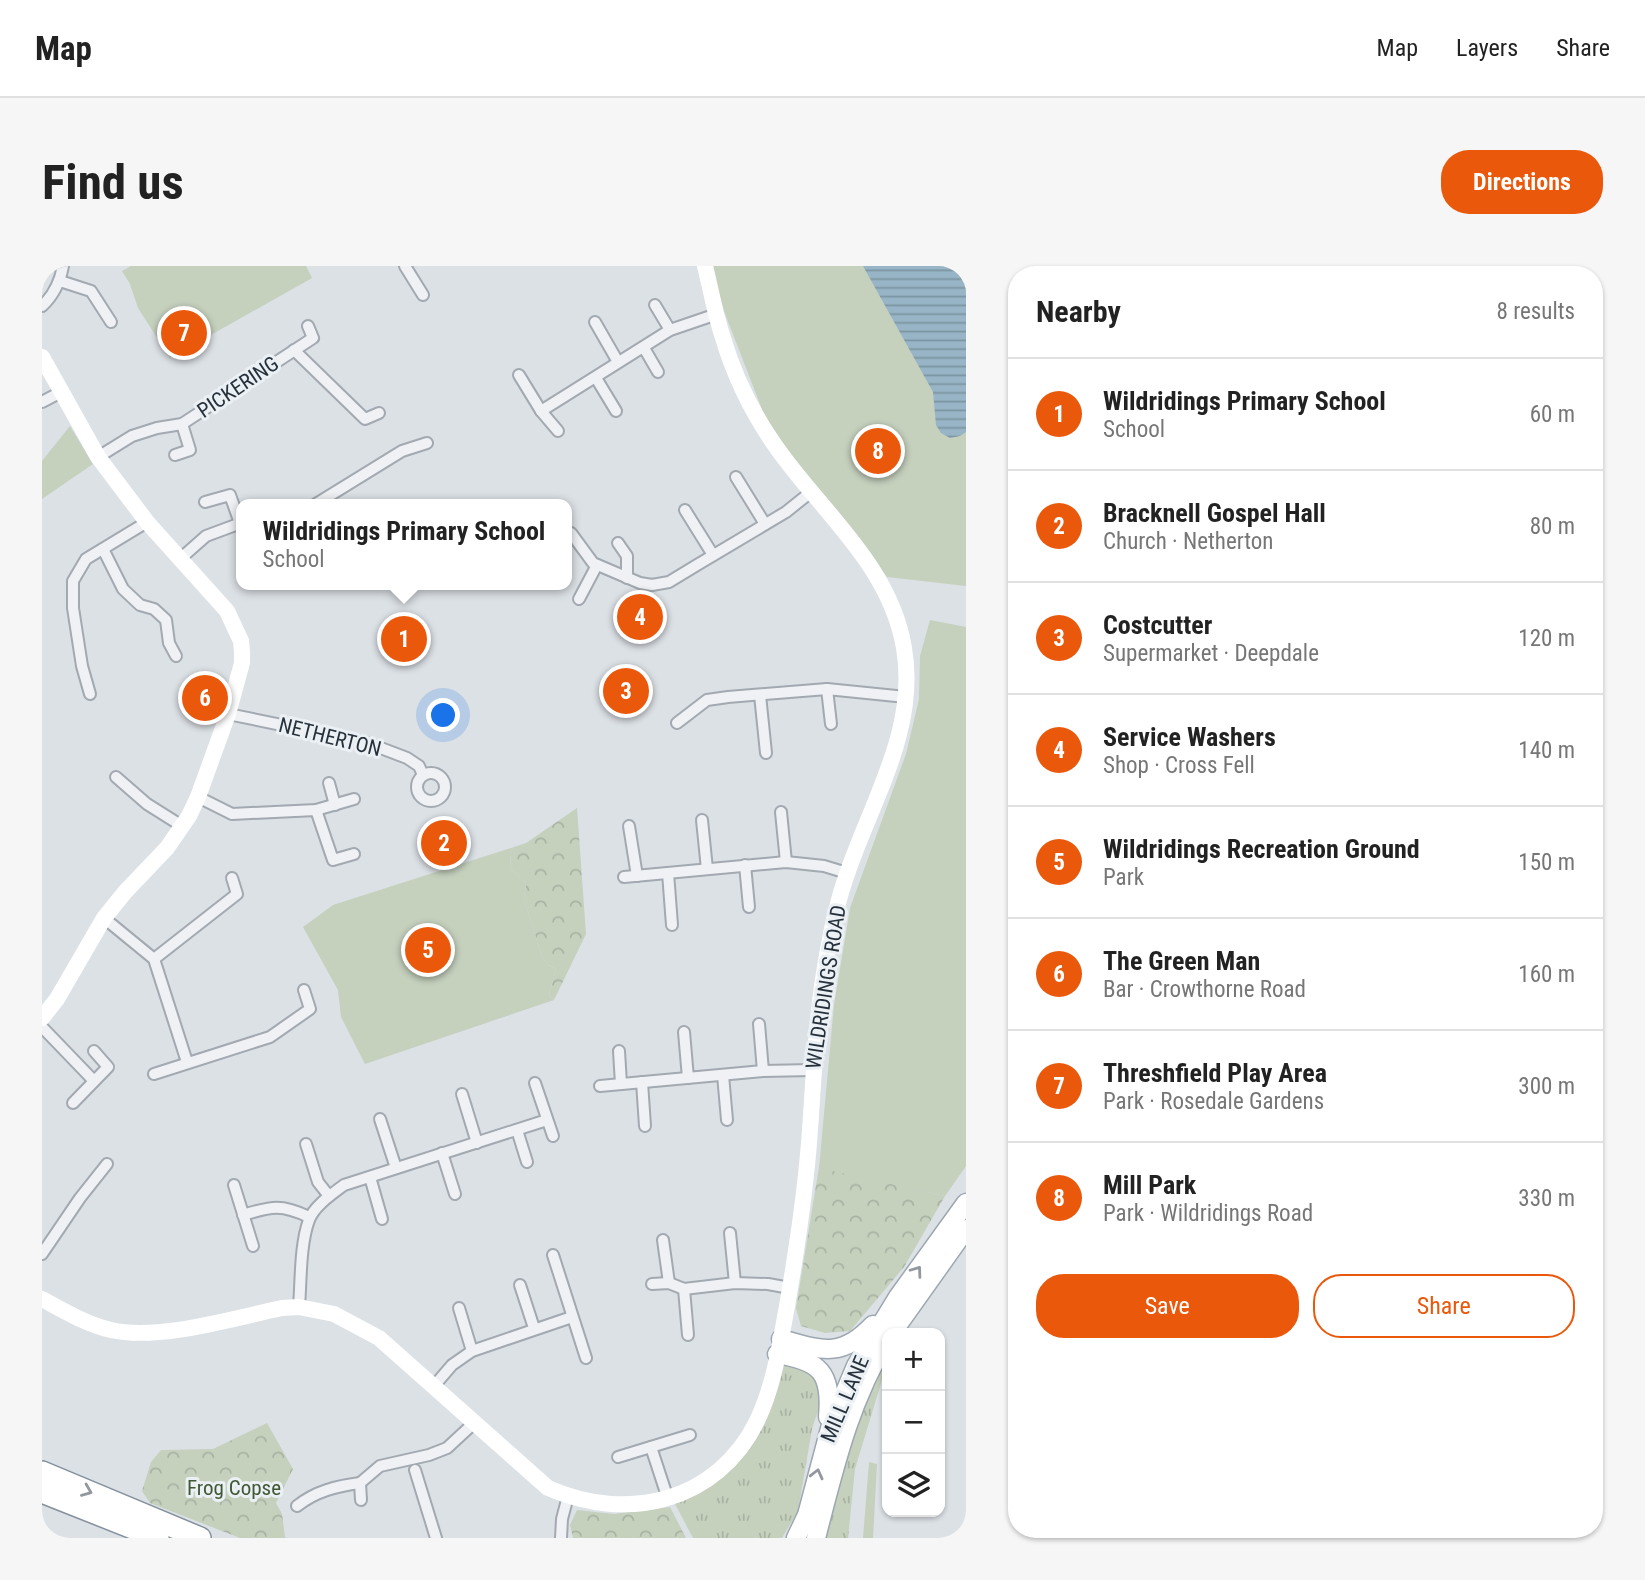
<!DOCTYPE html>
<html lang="en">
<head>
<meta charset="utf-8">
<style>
	:root { --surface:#fff; --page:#f6f6f6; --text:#222; --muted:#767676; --line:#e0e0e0; --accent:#ea580c }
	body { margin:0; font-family:"Roboto Condensed",sans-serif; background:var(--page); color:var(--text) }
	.controls { position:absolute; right:21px; bottom:21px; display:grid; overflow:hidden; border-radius:14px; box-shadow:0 2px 5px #0004 }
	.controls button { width:63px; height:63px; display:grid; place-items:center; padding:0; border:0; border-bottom:2px solid var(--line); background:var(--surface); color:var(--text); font:35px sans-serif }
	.you { position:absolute; left:402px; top:450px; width:24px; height:24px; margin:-18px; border:5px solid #fff; border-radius:50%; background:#1a73e8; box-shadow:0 0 0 10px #1a73e833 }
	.badge { display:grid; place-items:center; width:46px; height:46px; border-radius:50%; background:var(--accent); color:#fff; font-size:23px; font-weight:700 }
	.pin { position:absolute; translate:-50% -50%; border:4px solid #fff; box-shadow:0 2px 7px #0006 }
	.popup { position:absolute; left:194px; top:233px; width:336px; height:91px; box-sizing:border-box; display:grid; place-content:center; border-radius:14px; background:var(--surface); filter:drop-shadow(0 2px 5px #0005); font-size:23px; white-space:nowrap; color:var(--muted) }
	.popup b { font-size:26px; color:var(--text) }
	.popup::after { content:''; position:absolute; left:50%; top:100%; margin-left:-14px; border:14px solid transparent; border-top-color:var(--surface) }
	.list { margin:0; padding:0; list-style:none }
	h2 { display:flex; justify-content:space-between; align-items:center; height:91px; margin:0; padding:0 28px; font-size:30px }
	h2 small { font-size:23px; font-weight:400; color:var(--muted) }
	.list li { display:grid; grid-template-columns:46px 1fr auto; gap:21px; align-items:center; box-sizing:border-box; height:112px; padding:0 28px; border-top:2px solid var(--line) }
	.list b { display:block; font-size:26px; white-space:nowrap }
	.list p { margin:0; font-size:23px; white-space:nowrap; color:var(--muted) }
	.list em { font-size:23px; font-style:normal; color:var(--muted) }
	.actions { display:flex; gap:14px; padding:21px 28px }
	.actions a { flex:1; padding:16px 0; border:2px solid var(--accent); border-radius:28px; text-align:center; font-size:24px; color:var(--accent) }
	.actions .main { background:var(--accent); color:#fff }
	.icon { flex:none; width:38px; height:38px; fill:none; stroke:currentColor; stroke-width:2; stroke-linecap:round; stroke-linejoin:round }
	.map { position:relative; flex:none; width:924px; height:1272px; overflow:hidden; border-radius:28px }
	header { display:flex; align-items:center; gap:42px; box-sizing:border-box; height:98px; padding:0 35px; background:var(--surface); border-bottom:2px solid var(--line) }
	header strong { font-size:33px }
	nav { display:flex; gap:38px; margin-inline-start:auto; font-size:24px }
	.intro { display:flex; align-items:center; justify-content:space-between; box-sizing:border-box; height:168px; padding:0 42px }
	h1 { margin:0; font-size:49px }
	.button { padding:18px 32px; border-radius:28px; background:var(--accent); color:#fff; font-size:24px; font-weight:700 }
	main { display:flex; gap:42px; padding:0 42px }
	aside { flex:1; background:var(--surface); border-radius:28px; box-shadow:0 2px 5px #0004 }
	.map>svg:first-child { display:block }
	.grass { fill:url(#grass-tufts) }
	.forest { fill:url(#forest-crowns) }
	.green { fill:#c5d0bd }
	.water { fill:url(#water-rules) }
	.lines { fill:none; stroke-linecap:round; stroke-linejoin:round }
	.street-casing { stroke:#a2a9b0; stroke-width:14 }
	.primary-casing { stroke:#9ca7b1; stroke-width:21 }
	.highway-casing { stroke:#84919c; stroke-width:24 }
	.street { stroke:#eff1f4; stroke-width:10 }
	.secondary { stroke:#fff; stroke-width:16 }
	.primary { stroke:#fff; stroke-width:18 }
	.highway { stroke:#fff; stroke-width:21 }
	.oneway { stroke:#92989e }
	.labels { text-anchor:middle; stroke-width:6; stroke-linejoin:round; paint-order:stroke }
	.street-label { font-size:21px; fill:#26313c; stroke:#ebf0f4 }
	.park-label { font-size:21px; fill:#405734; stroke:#ebf0f4 }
</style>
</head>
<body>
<header>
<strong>Map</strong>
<nav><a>Map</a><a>Layers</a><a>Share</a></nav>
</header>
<div class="intro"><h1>Find us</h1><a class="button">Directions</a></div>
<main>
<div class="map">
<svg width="924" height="1272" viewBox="0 0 924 1272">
	<defs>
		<pattern id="grass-tufts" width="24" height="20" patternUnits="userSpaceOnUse" patternTransform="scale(1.75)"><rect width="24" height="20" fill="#c5d0bd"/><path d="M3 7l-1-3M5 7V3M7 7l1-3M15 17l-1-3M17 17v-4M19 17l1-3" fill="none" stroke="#a9b3a3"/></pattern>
		<pattern id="forest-crowns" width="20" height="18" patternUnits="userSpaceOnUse" patternTransform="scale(1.75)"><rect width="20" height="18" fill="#c5d0bd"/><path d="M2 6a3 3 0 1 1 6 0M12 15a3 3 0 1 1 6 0" fill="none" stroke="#a9b3a3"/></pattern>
		<pattern id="water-rules" width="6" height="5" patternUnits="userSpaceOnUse" patternTransform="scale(1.75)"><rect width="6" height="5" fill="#97b5c6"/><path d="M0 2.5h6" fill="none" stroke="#7b94a2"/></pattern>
	</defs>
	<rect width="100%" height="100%" fill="#dce1e6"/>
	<g class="grass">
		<polygon points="845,1091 845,1104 840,1114 813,1203 806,1272 781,1272 785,1246 829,1114"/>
		<polygon points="743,1096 761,1096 782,1126 770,1163 756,1245 740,1272 651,1272 632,1236 668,1216 729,1132"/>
	</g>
	<g class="forest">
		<polygon points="535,542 544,668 512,734 507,729 514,703 506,699 500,691 482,633 484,617 469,603 468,587 472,581 484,577"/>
		<polygon points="777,901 903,930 862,1001 808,1065 783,1067 759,1060 754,1042"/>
		<polygon points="225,1157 251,1203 234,1237 240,1248 243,1271 245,1272 198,1272 108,1237 100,1225 109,1196 119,1184 171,1183"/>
		<polygon points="628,1241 644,1272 531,1272 528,1259 535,1244 572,1248"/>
	</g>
	<g class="green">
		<polygon points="89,0 264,0 270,12 128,92 96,42 88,18 80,5"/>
		<polygon points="669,0 924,0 924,320 845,311 771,220 723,151 682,45"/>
		<polygon points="28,160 51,198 0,233 0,195"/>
		<polygon points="888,354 924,361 924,900 903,930 777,902 792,739 808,642 864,488 877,433 878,390"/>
		<polygon points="472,581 468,587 469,603 484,617 482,633 500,691 506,699 514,703 507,729 512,734 323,798 299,751 296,724 261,661 291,639"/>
		<polygon points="827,1196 835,1198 831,1272 821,1272"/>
	</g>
	<polygon class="water" points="821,0 924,0 924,166 918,170 908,172 899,167 894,159 891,126"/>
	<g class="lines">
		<defs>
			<g id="street">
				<polyline points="363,0 381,29"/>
				<polyline points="18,15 49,25 69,56"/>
				<polyline points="613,39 628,64"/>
				<path d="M0,40c12,-11 18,-24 21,-40"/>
				<polyline points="553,56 576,96"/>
				<polyline points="602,82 616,106"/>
				<polyline points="252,84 323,153 337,147"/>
				<polyline points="477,109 499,145 516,165"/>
				<polyline points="554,112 574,145"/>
				<polyline points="0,136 19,126"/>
				<polyline points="499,145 628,64 675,48"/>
				<polyline points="133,189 148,184 140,158"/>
				<polyline points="56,191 90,170 115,162 140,158 271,72 266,60"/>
				<polyline points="694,211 723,258"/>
				<polyline points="163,236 188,229 198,257"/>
				<polyline points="274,238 360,185 385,177"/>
				<polyline points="643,244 671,289"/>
				<polyline points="529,267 551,297 598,317 610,319 627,316 655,299 744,246 769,226"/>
				<polyline points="576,277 585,290 585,312"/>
				<polyline points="61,283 81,323 98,339 112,343 124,354 127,377 134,390"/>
				<polyline points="138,293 164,270 199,257"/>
				<polyline points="537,333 555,299"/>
				<polyline points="785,423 789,458"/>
				<polyline points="48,428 40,400 31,342 31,315 44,293 105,256"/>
				<polyline points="718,429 724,487"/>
				<polyline points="186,448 323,476 365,492 377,500 381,509"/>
				<polyline points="635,457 665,434 686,431 785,423 864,431"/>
				<circle cx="389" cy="521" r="14"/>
				<polyline points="74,511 105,538 140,560"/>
				<polyline points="287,517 293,539"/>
				<polyline points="156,531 190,548 274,544 312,533"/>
				<polyline points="274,544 291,594 312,588"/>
				<polyline points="739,546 744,596"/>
				<polyline points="660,554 665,603"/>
				<polyline points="587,560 595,610"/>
				<polyline points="703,599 707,641"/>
				<polyline points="626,607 630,659"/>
				<polyline points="582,611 744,596 782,600 805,607"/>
				<polyline points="62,652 112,693 145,796"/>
				<polyline points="112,693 195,628 190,612"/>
				<polyline points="717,758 721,805"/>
				<polyline points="0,761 52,815"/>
				<polyline points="642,766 646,812"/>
				<polyline points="577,785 579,818"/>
				<polyline points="112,808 228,771 268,743 262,724"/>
				<polyline points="681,809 685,854"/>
				<polyline points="600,816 603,860"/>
				<polyline points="493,817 511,870"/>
				<polyline points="558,820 721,805 770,804"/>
				<polyline points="420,828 435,877"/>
				<polyline points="31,837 66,801 52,785"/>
				<polyline points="338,853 354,902"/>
				<polyline points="475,864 485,896"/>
				<polyline points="264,878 276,916 287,930"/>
				<polyline points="400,887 413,928"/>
				<polyline points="328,911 340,953"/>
				<polyline points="192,919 211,980"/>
				<path d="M201,949c29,-9 39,-11 66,2"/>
				<polyline points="688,967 693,1017"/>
				<polyline points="621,974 627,1017"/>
				<polyline points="0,988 38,932 65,898"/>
				<polyline points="511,989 544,1092"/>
				<polyline points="610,1018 627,1017 642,1023 693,1017 726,1018 748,1022"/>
				<polyline points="478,1019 492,1062"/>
				<polyline points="642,1023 646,1069"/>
				<path d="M257,1041c2,-26 1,-63 10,-87 5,-14 23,-26 35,-35l203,-65"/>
				<polyline points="417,1042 430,1085"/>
				<polyline points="392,1120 410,1099 430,1085 530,1051"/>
				<polyline points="609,1181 626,1233"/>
				<polyline points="576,1191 648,1169"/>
				<polyline points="373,1204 394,1272"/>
				<polyline points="319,1234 318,1217 338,1200 387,1189 405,1182 432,1157"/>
				<path d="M255,1240c19,-15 40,-20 63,-23"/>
				<polyline points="519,1272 520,1253 526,1230"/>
			</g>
			<g id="primary">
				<polyline points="850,1067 924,963"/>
				<path d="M739,1073c40,11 60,20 92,-14"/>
				<path d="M735,1088c43,7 55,18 51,63"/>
				<polyline points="754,1272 765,1249 789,1159 814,1100 856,1031 924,937"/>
				<path d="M774,1272c18,-69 33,-136 71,-198"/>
			</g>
			<g id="highway">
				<polyline points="0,1206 158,1272"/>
				<polyline points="0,1226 116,1272"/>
			</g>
		</defs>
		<use href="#street" class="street-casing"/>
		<use href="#primary" class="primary-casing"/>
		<use href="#highway" class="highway-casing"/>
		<use href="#street" class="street"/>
		<g class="secondary">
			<polyline points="0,91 56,191 105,256 185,345 199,375 200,386 200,397 186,448 156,531 147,550 125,582 83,626 62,652 15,733 0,752"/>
			<path d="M0,1033c22,12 44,25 69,31 48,11 123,-12 171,-22l17,-1 35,7 45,24 169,150c80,35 169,14 209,-67 17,-35 23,-77 30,-115 10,-58 19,-117 23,-176 4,-57 6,-113 16,-169 5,-30 11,-59 21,-87 25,-74 71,-145 57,-226 -14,-84 -84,-137 -130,-204 -22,-32 -40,-69 -51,-106 -8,-24 -12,-48 -18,-72"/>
		</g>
		<use href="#primary" class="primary"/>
		<use href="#highway" class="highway"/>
	</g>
	<defs><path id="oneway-chevron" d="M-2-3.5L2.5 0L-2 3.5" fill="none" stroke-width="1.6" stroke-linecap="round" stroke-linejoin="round" transform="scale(1.75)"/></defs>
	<g class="oneway">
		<use href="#oneway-chevron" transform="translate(875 1005) rotate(-54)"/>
		<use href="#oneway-chevron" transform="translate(775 1208) rotate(-76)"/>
		<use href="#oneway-chevron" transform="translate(45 1225) rotate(22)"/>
	</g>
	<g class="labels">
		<g class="street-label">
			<text transform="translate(196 121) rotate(-34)" y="7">PICKERING</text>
			<text transform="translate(288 471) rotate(14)" y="7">NETHERTON</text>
			<text transform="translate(784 721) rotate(-81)" y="7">WILDRIDINGS ROAD</text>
			<text transform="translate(803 1133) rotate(-67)" y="7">MILL LANE</text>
		</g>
		<g class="park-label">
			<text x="192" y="1229">Frog Copse</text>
		</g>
	</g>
</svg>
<div class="controls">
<button>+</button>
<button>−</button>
<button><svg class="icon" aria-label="layers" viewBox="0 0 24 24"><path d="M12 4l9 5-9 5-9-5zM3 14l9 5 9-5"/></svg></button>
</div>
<div class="you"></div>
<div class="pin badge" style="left:362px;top:373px">1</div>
<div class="popup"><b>Wildridings Primary School</b>School</div>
<div class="pin badge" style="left:402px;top:577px">2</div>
<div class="pin badge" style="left:584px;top:425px">3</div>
<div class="pin badge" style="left:598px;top:351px">4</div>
<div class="pin badge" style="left:386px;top:684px">5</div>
<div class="pin badge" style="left:163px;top:432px">6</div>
<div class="pin badge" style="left:142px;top:67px">7</div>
<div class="pin badge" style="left:836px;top:185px">8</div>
</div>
<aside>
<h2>Nearby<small>8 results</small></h2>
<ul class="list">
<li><span class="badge">1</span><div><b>Wildridings Primary School</b><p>School</p></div><em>60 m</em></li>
<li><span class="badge">2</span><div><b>Bracknell Gospel Hall</b><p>Church · Netherton</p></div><em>80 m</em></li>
<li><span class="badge">3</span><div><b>Costcutter</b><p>Supermarket · Deepdale</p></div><em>120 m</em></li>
<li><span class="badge">4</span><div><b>Service Washers</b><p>Shop · Cross Fell</p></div><em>140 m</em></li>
<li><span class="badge">5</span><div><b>Wildridings Recreation Ground</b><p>Park</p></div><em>150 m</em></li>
<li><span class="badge">6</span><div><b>The Green Man</b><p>Bar · Crowthorne Road</p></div><em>160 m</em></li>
<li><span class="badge">7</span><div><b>Threshfield Play Area</b><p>Park · Rosedale Gardens</p></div><em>300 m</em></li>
<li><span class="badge">8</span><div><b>Mill Park</b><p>Park · Wildridings Road</p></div><em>330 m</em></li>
</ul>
<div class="actions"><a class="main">Save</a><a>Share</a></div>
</aside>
</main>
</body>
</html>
